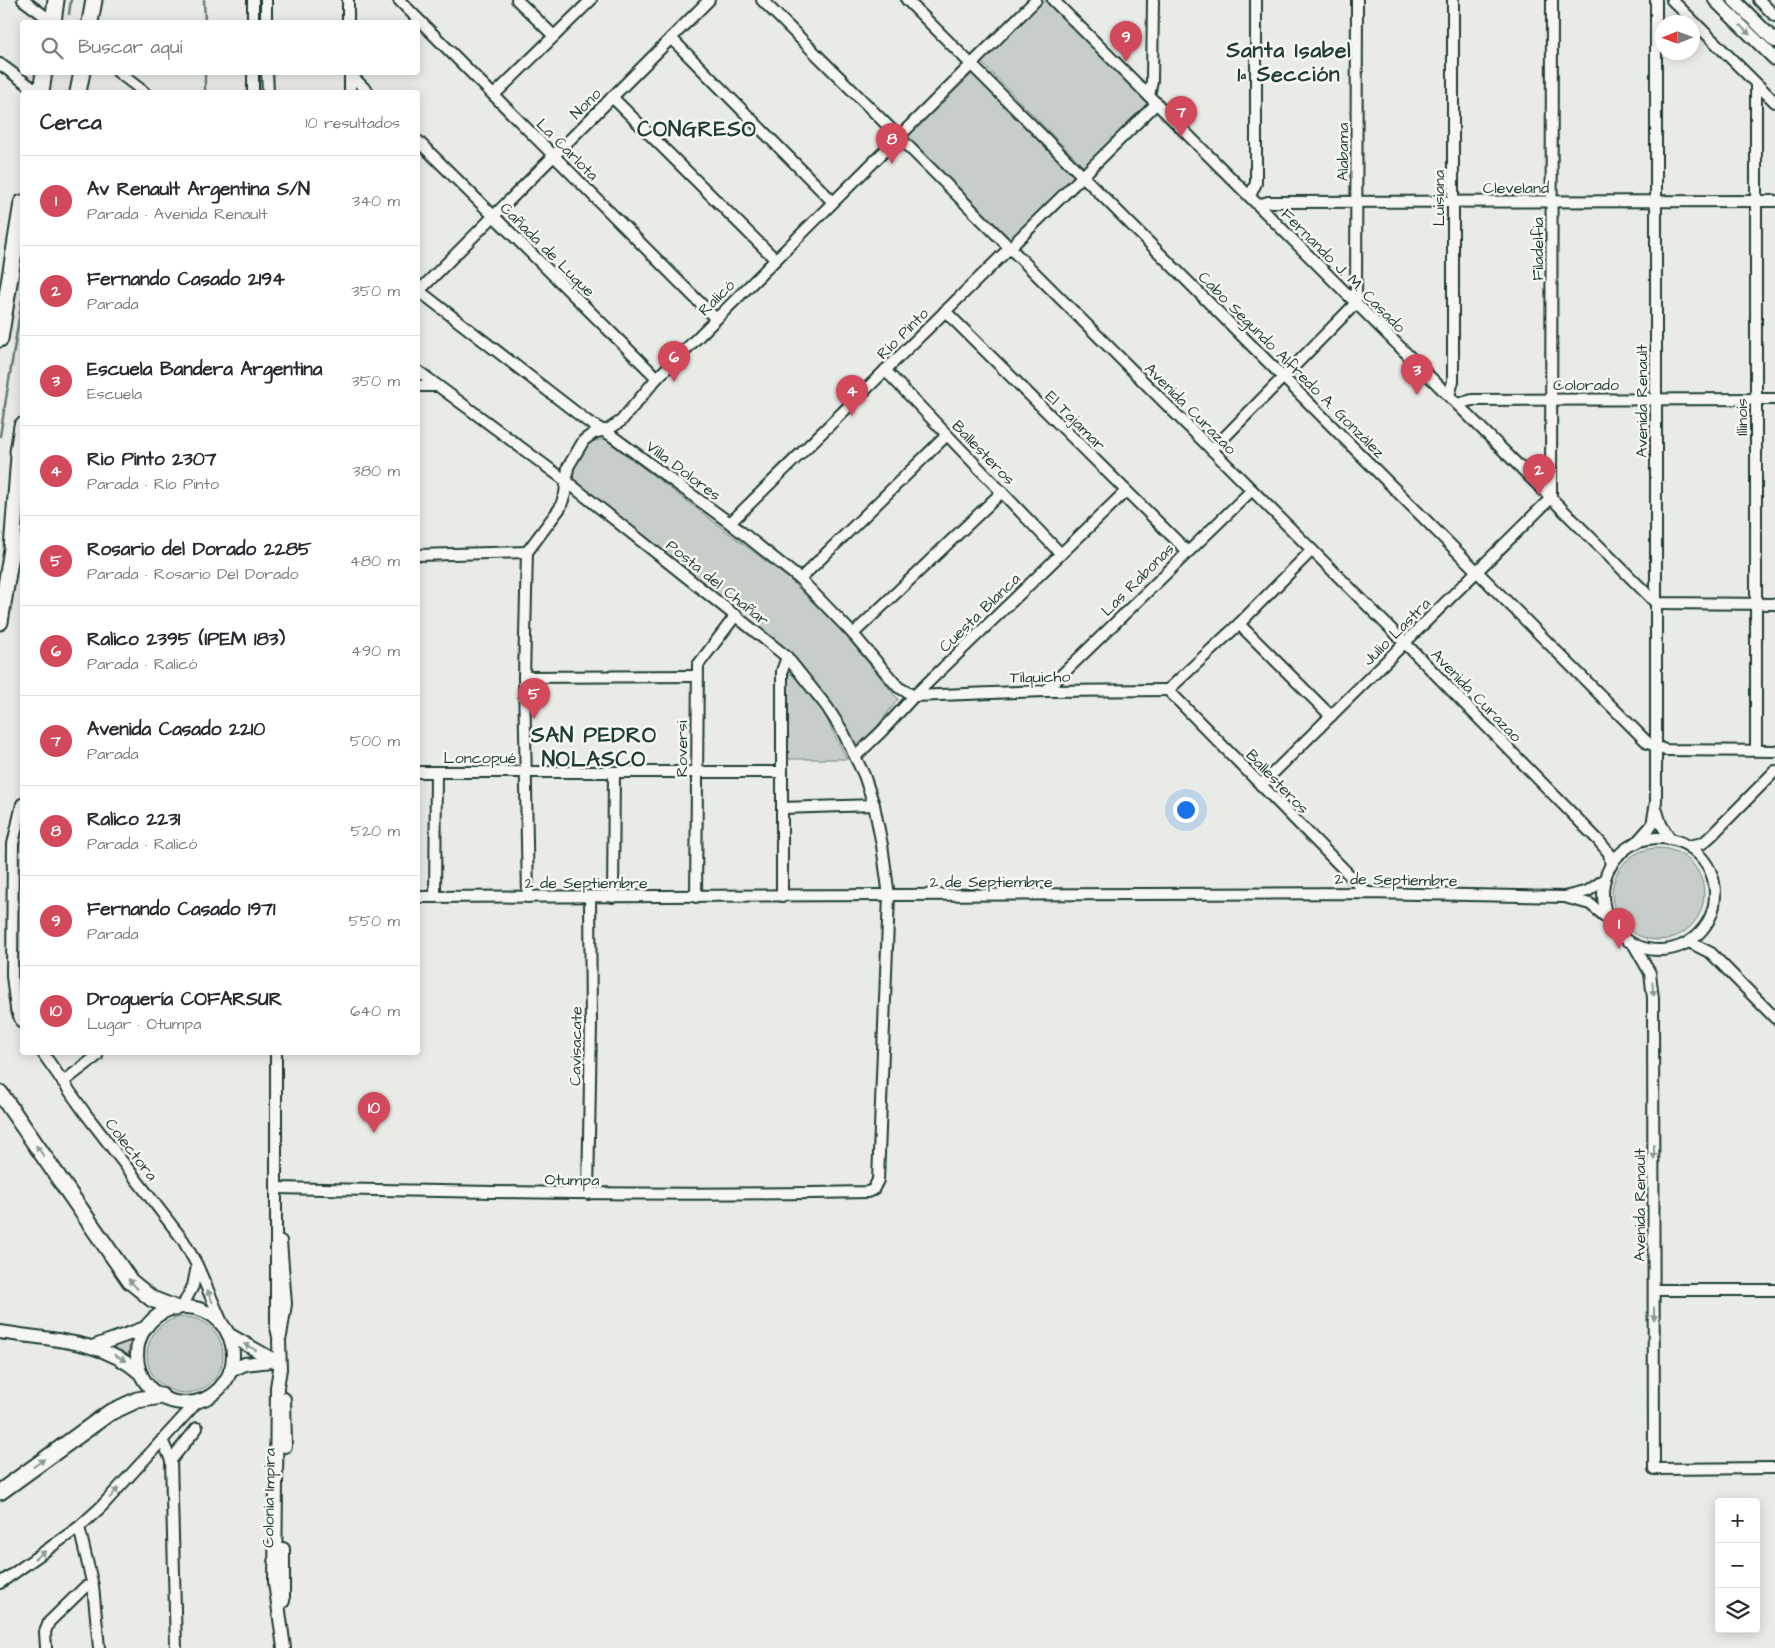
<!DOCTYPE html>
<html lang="es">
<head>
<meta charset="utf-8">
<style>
	:root { --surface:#fff; --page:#f2f2f3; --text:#2b2b33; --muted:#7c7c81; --line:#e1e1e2; --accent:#d1495b }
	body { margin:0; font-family:"Architects Daughter",sans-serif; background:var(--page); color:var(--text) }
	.controls { position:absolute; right:15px; bottom:15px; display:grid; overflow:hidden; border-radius:5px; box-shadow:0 2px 12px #0003 }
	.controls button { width:45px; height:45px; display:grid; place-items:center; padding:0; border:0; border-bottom:1px solid var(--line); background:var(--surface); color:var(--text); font:25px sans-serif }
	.compass { position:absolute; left:1655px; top:15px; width:45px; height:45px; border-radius:50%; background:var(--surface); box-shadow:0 2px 12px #0003; rotate:269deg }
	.you { position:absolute; left:1185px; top:809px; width:18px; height:18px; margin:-12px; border:4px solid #fff; border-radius:50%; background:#1a73e8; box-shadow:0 0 0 8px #1a73e833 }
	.badge { display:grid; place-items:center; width:32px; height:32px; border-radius:50%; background:var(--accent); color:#fff; font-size:16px; font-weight:700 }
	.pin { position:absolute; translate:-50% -41px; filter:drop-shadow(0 1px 2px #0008) }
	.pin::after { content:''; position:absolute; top:26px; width:18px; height:15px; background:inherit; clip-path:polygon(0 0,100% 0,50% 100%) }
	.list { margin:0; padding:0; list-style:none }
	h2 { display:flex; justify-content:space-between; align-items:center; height:65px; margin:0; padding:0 20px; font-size:21px }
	h2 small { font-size:16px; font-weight:400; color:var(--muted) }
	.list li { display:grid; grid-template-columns:32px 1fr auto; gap:15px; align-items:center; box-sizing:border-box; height:90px; padding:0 20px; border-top:1px solid var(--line) }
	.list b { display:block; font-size:19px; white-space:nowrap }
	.list p { margin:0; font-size:16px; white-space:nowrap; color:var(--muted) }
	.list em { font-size:16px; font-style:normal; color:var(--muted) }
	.icon { flex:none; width:28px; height:28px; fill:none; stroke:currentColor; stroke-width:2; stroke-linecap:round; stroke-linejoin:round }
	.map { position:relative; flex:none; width:1775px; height:1648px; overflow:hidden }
	.search { position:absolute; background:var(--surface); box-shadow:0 2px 12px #0003; left:20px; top:20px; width:400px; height:55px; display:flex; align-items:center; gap:12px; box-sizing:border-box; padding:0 18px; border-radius:5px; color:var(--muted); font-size:19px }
	.panel { position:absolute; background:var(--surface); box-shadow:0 2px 12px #0003; left:20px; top:90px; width:400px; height:965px; border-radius:5px }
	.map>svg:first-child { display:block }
	.green { fill:#c7cec9; stroke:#73867e }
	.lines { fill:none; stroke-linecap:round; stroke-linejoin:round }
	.stream { stroke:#687c75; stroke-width:2.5 }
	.minor-casing { stroke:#1f3d34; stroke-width:14 }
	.major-casing { stroke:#1f3d34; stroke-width:16 }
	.highway-casing { stroke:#1f3d34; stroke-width:19 }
	.minor { stroke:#f6f6f2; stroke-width:10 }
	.major { stroke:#f6f6f2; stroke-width:12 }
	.highway { stroke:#f6f6f2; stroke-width:15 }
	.oneway { fill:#8a9a93 }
	.labels { text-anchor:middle; stroke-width:5; stroke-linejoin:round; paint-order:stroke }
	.street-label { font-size:16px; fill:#1f3d34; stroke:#f6f6f2 }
	.district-label { font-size:21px; font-weight:bold; letter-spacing:1px; fill:#1f3d34; stroke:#f6f6f2 }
</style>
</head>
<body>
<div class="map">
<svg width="1775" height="1648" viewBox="0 0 1775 1648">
	<rect width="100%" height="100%" fill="#e9ebe7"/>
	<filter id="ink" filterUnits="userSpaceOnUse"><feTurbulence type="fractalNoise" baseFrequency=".02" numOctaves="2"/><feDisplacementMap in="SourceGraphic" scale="10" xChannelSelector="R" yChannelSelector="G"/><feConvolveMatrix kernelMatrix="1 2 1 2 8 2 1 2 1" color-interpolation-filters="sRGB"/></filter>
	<g filter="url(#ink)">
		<g class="green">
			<polygon points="1045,0 1049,0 1149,103 1084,167 982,63"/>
			<polygon points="973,73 1075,176 1008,242 906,139"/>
			<polygon points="605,439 788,578 841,630 898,699 876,728 857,747 831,703 784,652 652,541 567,479 578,458 590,442"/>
			<polygon points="791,674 794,674 822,710 847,759 785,759 787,676"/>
			<circle cx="1658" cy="894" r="46"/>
			<circle cx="185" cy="1355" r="38"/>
			<polygon points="130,1339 128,1357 110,1348"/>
		</g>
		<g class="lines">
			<g class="stream">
				<polyline points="204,0 205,22"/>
				<polyline points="69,14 71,0"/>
				<polyline points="205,72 205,92"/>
				<polyline points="0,436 22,300"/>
			</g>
			<defs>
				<g id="minor">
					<polyline points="23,0 53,22"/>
					<polyline points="253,0 253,22"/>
					<polyline points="266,0 266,22"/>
					<polyline points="348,0 348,22"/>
					<polyline points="399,0 716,319"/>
					<polyline points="517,0 554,36"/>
					<polyline points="762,0 1405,643 1598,840 1609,853 1611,866"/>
					<polyline points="907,0 1648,743 1665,750 1775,751"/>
					<polyline points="1053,0 1656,603 1775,604"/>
					<polyline points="1672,0 1775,102"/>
					<polyline points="1759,0 1775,16"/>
					<polyline points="671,38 833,202"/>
					<polyline points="0,64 38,92"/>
					<polyline points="118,72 144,92"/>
					<polyline points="253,72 253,92"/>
					<polyline points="267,72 268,92"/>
					<polyline points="350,72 350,92"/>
					<polyline points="350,74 368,92"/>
					<polyline points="1756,84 1756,750"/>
					<polyline points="494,95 591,0"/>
					<polyline points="1149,96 1152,81 1153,0"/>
					<polyline points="612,97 775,259"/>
					<polyline points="418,141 657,378"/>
					<polyline points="1250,196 1256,183 1256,0"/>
					<polyline points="1259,205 1268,202 1775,201"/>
					<polyline points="418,290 587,421 612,436 730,523 800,579 853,634 898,687 914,696"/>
					<polyline points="419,291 709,0"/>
					<polyline points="945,311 1187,551"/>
					<polyline points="885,370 1061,554"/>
					<polyline points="418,386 435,386"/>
					<polyline points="1449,396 1453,381 1453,0"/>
					<polyline points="1457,404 1472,400 1775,399"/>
					<polyline points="1212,450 1356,303 1357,0"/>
					<polyline points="730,523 1157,103"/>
					<polyline points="418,555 527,552"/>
					<polyline points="800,579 947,435"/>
					<polyline points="1239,624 1331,716"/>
					<polyline points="853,634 1002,492"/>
					<polyline points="524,677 696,676"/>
					<polyline points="1168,690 1367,893"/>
					<polyline points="1168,690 1239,624 1312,550"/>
					<polyline points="1045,691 1252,490"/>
					<polyline points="914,696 1045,691 1168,690"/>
					<polyline points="856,756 882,731 914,696 1126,491"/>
					<polyline points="418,772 782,772"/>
					<polyline points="1261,785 1551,498 1552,0"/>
					<polyline points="22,804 13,844 12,976 16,1009 22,1023"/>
					<polyline points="782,808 874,805"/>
					<polyline points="1657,811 1661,824 1670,839"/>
					<circle cx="1659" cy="894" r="56"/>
					<polyline points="1636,843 1652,825 1656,802 1656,0"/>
					<polyline points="1689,846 1703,843 1711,836 1775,771"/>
					<polyline points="782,896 782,671 787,657"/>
					<polyline points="418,897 1367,893 1564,897 1588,891 1605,879"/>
					<polyline points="435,897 436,772"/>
					<polyline points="528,897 524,677 527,552 560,508 565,494 568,467 584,440 594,433 609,429 621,421 657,378 1036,0"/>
					<polyline points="613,897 614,773"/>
					<polyline points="696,897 698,665 736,615"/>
					<polyline points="1568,898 1590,904 1607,918"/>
					<polyline points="1689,942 1711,953 1775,1018"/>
					<polyline points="1634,945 1650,973 1653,998 1654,1469 1775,1468"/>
					<polyline points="42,1052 85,1113 183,1240 197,1265 224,1327"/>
					<polyline points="276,1052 276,1328 279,1341"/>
					<polyline points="63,1082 97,1056"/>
					<path d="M276,1188c197,4 394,8 591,4l6,-2 5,-10 11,-284 -7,-51 -8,-40 -10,-30 -21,-43 -16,-25 -40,-50 -221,-176 -148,-110"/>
					<polyline points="588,1194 591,1024 590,897"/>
					<polyline points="1654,1290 1775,1290"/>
					<polyline points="182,1307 193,1286 197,1266"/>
					<polyline points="281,1336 286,1304 281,1241"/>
					<polyline points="162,1440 171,1460 176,1648"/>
					<polyline points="171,1460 197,1428"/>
					<polyline points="79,1527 93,1586 99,1648"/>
					<polyline points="0,1583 79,1527 101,1507 198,1401"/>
					<polyline points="46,1648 45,1632 49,1622 85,1587 93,1586"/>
				</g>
				<g id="major">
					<polyline points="1715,0 1775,59"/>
					<polyline points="1734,0 1775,41"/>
					<circle cx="185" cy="1355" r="48"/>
					<path d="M0,1332c49,8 103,7 141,42"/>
					<polyline points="228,1334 272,1359"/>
					<polyline points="279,1341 280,1369 277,1387 275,1582 284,1648"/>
					<polyline points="95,1346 145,1328"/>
					<polyline points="230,1371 245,1364 279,1360"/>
					<polyline points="284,1399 285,1446"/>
					<polyline points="283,1601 283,1549"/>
				</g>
				<g id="highway">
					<polyline points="53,22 56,0"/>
					<polyline points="90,22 94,0"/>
					<polyline points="41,92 44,72"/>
					<polyline points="78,92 82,72"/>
					<polyline points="0,339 22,203"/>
					<polyline points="18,452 22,426"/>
					<polyline points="0,622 12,549 20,443"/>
					<polyline points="0,1093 130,1281 152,1299 175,1308"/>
					<polyline points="0,1492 109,1413 137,1400 161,1396"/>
				</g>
			</defs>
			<use href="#minor" class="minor-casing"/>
			<use href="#major" class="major-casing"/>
			<use href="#highway" class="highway-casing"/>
			<use href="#minor" class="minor"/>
			<use href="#major" class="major"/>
			<use href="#highway" class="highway"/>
		</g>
		<defs><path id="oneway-solid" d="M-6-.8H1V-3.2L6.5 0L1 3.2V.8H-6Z" transform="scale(1.25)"/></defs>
		<g class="oneway">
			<use href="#oneway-solid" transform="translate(1745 30) rotate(45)"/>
			<use href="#oneway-solid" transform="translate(1653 989) rotate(85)"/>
			<use href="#oneway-solid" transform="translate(40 1151) rotate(-125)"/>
			<use href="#oneway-solid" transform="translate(1654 1152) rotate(90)"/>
			<use href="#oneway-solid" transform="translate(133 1284) rotate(-133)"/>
			<use href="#oneway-solid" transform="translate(210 1296) rotate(-112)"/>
			<use href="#oneway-solid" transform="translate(1654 1314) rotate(90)"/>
			<use href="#oneway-solid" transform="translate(250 1347) rotate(-152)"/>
			<use href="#oneway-solid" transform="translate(120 1358) rotate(30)"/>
			<use href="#oneway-solid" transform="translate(39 1463) rotate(-36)"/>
			<use href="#oneway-solid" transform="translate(114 1493) rotate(-48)"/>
			<use href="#oneway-solid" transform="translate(40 1555) rotate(-35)"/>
		</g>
	</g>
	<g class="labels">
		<g class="street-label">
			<text transform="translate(585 103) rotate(-45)" y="6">Nono</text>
			<text transform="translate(568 149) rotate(45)" y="6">La Carlota</text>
			<text transform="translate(1342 152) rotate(-90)" y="6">Alabama</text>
			<text x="1516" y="193">Cleveland</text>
			<text transform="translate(1438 198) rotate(-90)" y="6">Luisiana</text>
			<text transform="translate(548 249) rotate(45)" y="6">Cañada de Luque</text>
			<text transform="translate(1537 249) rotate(-90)" y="6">Filadelfia</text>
			<text transform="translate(1344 270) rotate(45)" y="6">Fernando J. M. Casado</text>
			<text transform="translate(716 297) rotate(-45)" y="6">Ralicó</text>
			<text transform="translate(902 333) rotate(-45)" y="6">Río Pinto</text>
			<text transform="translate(1292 364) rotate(45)" y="6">Cabo Segundo Alfredo A. González</text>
			<text x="1586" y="390">Colorado</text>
			<text transform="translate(1641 401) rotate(-90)" y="6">Avenida Renault</text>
			<text transform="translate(1191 408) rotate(45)" y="6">Avenida Curazao</text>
			<text transform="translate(1741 417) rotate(-90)" y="6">Illinois</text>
			<text transform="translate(1076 420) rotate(45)" y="6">El Tajamar</text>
			<text transform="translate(984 452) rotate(46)" y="6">Ballesteros</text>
			<text transform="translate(684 470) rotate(37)" y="6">Villa Dolores</text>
			<text transform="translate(1137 579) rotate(-45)" y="6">Las Rabonas</text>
			<text transform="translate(718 582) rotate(39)" y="6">Posta del Chañar</text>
			<text transform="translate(979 612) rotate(-44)" y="6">Cuesta Blanca</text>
			<text transform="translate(1396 631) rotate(-45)" y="6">Julio Lastra</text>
			<text transform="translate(1040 676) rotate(-1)" y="6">Tilquicho</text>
			<text transform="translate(1477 695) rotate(46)" y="6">Avenida Curazao</text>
			<text transform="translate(681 749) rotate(-90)" y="6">Roversi</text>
			<text x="480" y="763">Loncopué</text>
			<text transform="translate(1278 781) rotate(46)" y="6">Ballesteros</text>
			<text transform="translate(1396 879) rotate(1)" y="6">2 de Septiembre</text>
			<text x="991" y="887">2 de Septiembre</text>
			<text x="586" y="888">2 de Septiembre</text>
			<text transform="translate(575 1046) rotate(-89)" y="6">Cavisacate</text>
			<text transform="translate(132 1149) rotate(52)" y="6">Colectora</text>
			<text transform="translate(572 1179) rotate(1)" y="6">Otumpa</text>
			<text transform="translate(1639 1205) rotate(-90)" y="6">Avenida Renault</text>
			<text transform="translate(268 1498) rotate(-89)" y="6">Colonia Impira</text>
		</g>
		<g class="district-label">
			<text x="1289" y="57">Santa Isabel<tspan x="1289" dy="24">1ª Sección</tspan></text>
			<text x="697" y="136">CONGRESO</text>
			<text x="594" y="742">SAN PEDRO<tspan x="594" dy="24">NOLASCO</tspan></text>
		</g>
	</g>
</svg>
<div class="controls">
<button>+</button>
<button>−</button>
<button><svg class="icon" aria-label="layers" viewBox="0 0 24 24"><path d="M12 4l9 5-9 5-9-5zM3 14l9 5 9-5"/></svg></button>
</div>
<svg class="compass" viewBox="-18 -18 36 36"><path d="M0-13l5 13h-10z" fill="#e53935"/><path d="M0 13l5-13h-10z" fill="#7c7c81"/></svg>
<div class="you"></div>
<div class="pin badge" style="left:1619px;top:949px">1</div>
<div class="pin badge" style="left:1539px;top:495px">2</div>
<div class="pin badge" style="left:1417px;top:395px">3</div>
<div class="pin badge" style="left:852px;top:416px">4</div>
<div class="pin badge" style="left:534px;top:719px">5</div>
<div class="pin badge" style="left:674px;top:382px">6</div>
<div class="pin badge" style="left:1181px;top:137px">7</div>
<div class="pin badge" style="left:892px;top:164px">8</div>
<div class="pin badge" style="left:1126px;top:62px">9</div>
<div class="pin badge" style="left:374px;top:1133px">10</div>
<div class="search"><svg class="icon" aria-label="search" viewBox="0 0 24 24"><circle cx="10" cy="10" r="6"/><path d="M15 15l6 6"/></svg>Buscar aquí</div>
<section class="panel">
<h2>Cerca<small>10 resultados</small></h2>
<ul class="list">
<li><span class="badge">1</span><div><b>Av Renault Argentina S/N</b><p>Parada · Avenida Renault</p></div><em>340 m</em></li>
<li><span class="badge">2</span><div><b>Fernando Casado 2194</b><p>Parada</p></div><em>350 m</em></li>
<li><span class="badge">3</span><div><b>Escuela Bandera Argentina</b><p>Escuela</p></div><em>350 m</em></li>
<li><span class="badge">4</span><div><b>Rio Pinto 2307</b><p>Parada · Río Pinto</p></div><em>380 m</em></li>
<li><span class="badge">5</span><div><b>Rosario del Dorado 2285</b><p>Parada · Rosario Del Dorado</p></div><em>480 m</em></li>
<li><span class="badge">6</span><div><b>Ralico 2395 (IPEM 183)</b><p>Parada · Ralicó</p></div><em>490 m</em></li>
<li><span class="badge">7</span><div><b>Avenida Casado 2210</b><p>Parada</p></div><em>500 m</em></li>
<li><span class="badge">8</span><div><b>Ralico 2231</b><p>Parada · Ralicó</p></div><em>520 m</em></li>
<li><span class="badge">9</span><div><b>Fernando Casado 1971</b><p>Parada</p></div><em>550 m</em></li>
<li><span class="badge">10</span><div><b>Droguería COFARSUR</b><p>Lugar · Otumpa</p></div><em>640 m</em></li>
</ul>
</section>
</div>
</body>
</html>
